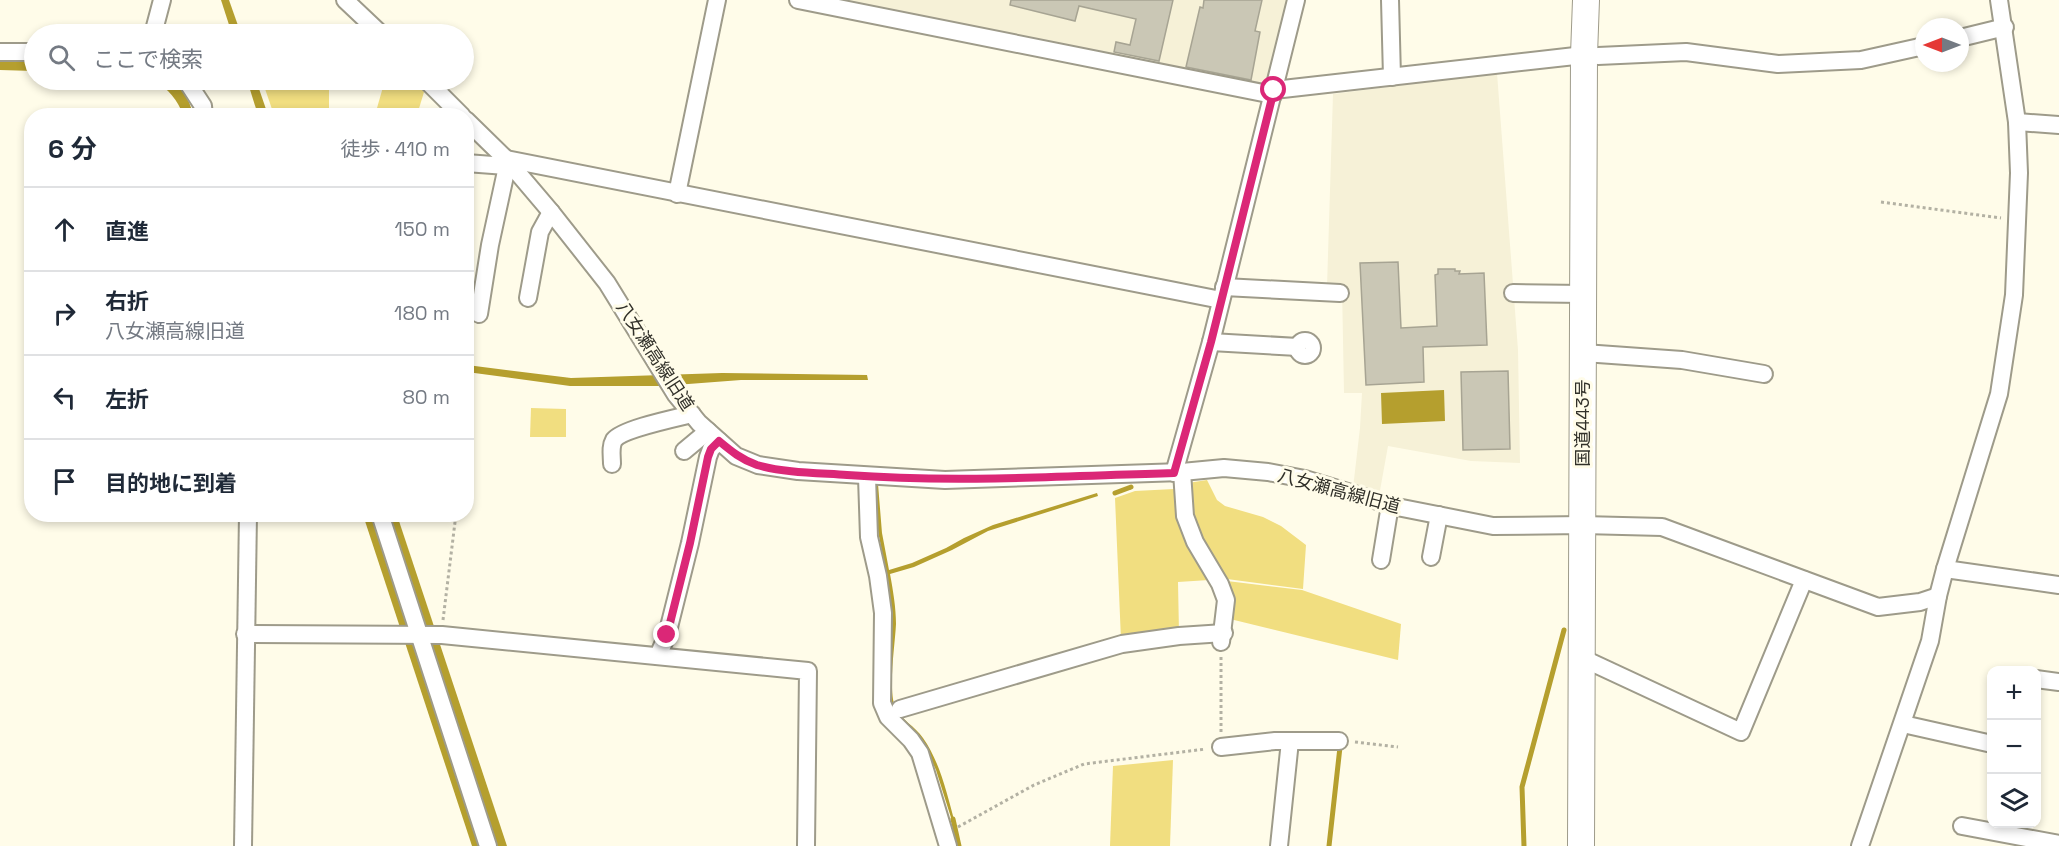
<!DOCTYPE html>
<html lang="ja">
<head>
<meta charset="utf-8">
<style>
	:root { --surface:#fff; --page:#f2f2f3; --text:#1f2937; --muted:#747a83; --line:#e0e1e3 }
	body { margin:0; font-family:"Space Grotesk","Noto Sans JP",sans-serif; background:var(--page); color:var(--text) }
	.controls { position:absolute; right:18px; bottom:18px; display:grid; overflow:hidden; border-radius:12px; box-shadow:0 3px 9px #0003 }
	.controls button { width:54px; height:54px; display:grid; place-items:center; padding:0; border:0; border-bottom:2px solid var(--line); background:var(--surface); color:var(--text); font:30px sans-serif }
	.compass { position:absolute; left:1915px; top:18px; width:54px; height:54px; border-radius:50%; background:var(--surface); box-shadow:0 3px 9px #0003; rotate:270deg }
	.stop { position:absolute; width:18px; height:18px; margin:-14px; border:4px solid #db2777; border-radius:50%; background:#fff }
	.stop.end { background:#db2777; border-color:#fff; box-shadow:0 2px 6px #0008 }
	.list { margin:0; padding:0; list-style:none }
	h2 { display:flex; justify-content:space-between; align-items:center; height:78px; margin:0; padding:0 24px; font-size:26px }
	h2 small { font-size:20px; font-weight:400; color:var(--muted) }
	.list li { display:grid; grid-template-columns:39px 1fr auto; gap:18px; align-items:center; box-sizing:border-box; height:84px; padding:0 24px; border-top:2px solid var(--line) }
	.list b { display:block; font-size:22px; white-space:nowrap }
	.list p { margin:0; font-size:20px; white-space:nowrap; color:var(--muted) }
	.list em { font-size:20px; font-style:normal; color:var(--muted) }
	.icon { flex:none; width:33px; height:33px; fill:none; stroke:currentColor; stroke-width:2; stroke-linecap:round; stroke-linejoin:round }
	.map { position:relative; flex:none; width:2059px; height:846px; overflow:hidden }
	.search { position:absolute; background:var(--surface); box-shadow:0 3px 9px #0003; left:24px; top:24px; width:450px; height:66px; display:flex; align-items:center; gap:15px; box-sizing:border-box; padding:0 21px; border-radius:33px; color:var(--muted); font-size:22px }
	.panel { position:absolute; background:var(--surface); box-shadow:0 3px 9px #0003; left:24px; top:108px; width:450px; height:414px; border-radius:24px }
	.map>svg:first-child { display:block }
	.built { fill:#f6f1d7 }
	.green { fill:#f1de80 }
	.water { fill:#b59f2e }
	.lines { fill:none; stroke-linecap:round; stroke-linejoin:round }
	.stream { stroke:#b59f2e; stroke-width:5 }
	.building { fill:#cac7b5; stroke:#a7a493; stroke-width:1.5 }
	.minor-casing { stroke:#9e9b8a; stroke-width:20 }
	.highway-casing { stroke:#9e9b8a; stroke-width:28 }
	.path { stroke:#b3b1a3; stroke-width:3; stroke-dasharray:3 3; stroke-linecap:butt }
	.minor { stroke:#fff; stroke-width:16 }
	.highway { stroke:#fff; stroke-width:26 }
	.route { stroke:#db2777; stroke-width:8 }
	.labels { text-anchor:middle; stroke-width:6; stroke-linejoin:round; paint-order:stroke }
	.street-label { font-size:18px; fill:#313029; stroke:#fffce9 }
</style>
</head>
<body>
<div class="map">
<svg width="2059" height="846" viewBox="0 0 2059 846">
	<rect width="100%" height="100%" fill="#fffce9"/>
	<g class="built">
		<polygon points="815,0 1291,0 1268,90"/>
		<polygon points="1497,73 1518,350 1520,463 1471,461 1388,446 1379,496 1353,488 1360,428 1362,393 1344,393 1342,287 1327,287 1333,94"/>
	</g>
	<g class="green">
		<polygon points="262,80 329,80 329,115 274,115"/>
		<polygon points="385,80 413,80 424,92 417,115 375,115"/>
		<polygon points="531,408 566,409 566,437 530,437"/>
		<path d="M1207,480l10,20 8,6 38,11 18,9 25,19 -3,44 -76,-10c-25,-25 -36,-62 -39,-96z"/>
		<polygon points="1174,489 1177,517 1184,538 1209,580 1178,582 1179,633 1121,640 1115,498 1135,491"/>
		<polygon points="1227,581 1302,590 1401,624 1398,660 1230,619"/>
		<polygon points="1173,760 1170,846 1110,846 1113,766"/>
	</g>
	<g class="water">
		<polygon points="221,0 229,0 241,34 232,34"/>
		<polygon points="0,60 34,61 34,71 0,70"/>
		<path d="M154,80c5,0 11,-1 15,0 13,2 22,24 24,35h-10c-5,-15 -15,-26 -29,-35z"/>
		<polygon points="247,80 256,80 268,115 258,115"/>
		<polygon points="467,365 571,378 722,373 867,375 868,380 741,380 662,386 570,386 467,372"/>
		<polygon points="1444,390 1445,421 1382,424 1381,393"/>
		<path d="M878,484l4,49 7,37 23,-7 34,-15 18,-10 29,-13 104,-32 1,3 -110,35 -36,19 -38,17 -24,7c3,16 6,34 6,50 -1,21 -8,64 -1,83 6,13 20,19 28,31 17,24 24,56 32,85l-2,1 -17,-54 -11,-23 -26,-28 -9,-16v-108l-12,-64 -3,-46z"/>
		<polygon points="363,515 374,515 482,846 472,846"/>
		<polygon points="388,515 397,515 507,846 497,846"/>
	</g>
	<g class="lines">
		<g class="stream">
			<polyline points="1115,493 1131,487"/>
			<polyline points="953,819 959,846"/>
			<polyline points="1329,846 1340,747"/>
			<polyline points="1524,846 1522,787 1564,630"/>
		</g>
	</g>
	<g class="building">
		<polygon points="1011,0 1173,0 1159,61 1114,52 1116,42 1130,45 1136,19 1079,6 1075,21 1010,5"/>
		<polygon points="1204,0 1262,0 1255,31 1260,32 1251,80 1186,67 1200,7 1203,8"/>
		<polygon points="1398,262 1401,328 1437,326 1435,275 1438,274 1438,269 1455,269 1455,271 1460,271 1459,274 1484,273 1487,345 1423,347 1424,382 1366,385 1360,263"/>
		<polygon points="1508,371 1510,449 1463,450 1461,372"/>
	</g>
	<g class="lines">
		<defs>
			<g id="minor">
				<polyline points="345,0 381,34"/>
				<polyline points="798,0 1273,95"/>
				<polyline points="1390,0 1392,77"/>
				<polyline points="153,34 162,0"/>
				<polyline points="1960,38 2005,27"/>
				<polyline points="0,52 34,52"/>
				<polyline points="1598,56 1686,52 1778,64 1861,60 1924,46"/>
				<polyline points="186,80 203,106 204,116"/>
				<polyline points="426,80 462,116"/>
				<polyline points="1274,90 1584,55"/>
				<polyline points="466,120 506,159 551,212 607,283 676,395 699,423 736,456 758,465 798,471 945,480 1182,472 1224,468 1268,472 1305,479 1397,507 1493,526 1583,525 1662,527 1878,607 1920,602 1938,596"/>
				<polyline points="2017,122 2059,125"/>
				<polyline points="506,159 1221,300"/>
				<polyline points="466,163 506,166"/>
				<polyline points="677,194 717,0"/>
				<polyline points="1224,287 1340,293"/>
				<polyline points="1513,293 1584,294"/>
				<polyline points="528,298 540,232 551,212"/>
				<polyline points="479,314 490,245 508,162"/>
				<circle cx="1305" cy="348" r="7"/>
				<polyline points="1211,342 1298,347"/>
				<polyline points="1584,353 1682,360 1764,374"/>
				<polyline points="684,451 708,431"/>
				<path d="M612,464c0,-8 -2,-17 2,-24 8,-11 62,-22 78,-26"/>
				<polyline points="1182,472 1185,516 1195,542 1220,584 1226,600 1221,642"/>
				<polyline points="1174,473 1211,342 1296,0"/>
				<polyline points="867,477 869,537 878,576 883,613 882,703 888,717 911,740 920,753 948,846"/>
				<polyline points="380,514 488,846"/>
				<polyline points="1431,557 1439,515"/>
				<polyline points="1381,560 1390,505"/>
				<polyline points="1945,569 2059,585"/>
				<polyline points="245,634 442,635 808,671 806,846"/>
				<polyline points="658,656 667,635 690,543 708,457 711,449 719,441"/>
				<polyline points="1582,658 1741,732 1804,580"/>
				<polyline points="2036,679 2059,682"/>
				<polyline points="900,709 1122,644 1179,636 1224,633"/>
				<polyline points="1903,724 1992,744"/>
				<polyline points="1221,747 1275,741 1339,741"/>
				<polyline points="1962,826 2059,844"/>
				<polyline points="243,846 248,514"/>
				<polyline points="1279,846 1290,741"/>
				<polyline points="1860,846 1930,641 1938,596 1945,569 1999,394 2014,295 2019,173 2017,122 1999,0"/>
			</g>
			<polyline id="highway" points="1581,846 1584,55 1586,0"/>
		</defs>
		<use href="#minor" class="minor-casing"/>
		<use href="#highway" class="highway-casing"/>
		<g class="path">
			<polyline points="1881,202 2001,218"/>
			<polyline points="466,422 466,427"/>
			<polyline points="443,620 456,514"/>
			<polyline points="1221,732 1221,657"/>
			<polyline points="1355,742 1398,747"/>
			<polyline points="958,827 1034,785 1084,764 1206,749"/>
		</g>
		<use href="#minor" class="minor"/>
		<use href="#highway" class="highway"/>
	</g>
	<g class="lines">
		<path class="route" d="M667,635l23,-92 18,-86 3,-8 8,-8c12,10 23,19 38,24 27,8 62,8 90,10 109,8 218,1 327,-2l37,-131 63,-252"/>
	</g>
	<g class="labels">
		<g class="street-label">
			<text transform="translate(655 356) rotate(57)" y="6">八女瀬高線旧道</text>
			<text transform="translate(1583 423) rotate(-90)" y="6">国道443号</text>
			<text transform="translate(1339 491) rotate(15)" y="6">八女瀬高線旧道</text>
		</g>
	</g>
</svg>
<div class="controls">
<button>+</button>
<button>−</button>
<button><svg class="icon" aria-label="layers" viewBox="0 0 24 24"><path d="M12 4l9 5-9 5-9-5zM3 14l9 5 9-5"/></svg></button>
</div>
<svg class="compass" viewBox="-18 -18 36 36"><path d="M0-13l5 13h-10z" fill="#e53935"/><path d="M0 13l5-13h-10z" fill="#747a83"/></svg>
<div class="stop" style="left:1274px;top:90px"></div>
<div class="stop end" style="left:667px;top:635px"></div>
<div class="search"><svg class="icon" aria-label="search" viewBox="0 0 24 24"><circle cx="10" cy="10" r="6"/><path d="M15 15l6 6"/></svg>ここで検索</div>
<section class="panel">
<h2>6 分<small>徒歩 · 410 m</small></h2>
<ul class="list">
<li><svg class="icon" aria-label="ahead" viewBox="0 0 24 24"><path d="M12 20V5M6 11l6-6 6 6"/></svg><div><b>直進</b></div><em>150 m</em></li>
<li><svg class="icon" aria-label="right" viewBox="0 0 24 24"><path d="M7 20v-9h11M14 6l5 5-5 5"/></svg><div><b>右折</b><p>八女瀬高線旧道</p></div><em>180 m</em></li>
<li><svg class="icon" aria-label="left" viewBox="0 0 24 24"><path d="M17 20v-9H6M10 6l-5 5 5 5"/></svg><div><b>左折</b></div><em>80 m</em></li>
<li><svg class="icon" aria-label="arrive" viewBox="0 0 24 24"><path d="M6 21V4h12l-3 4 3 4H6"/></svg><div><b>目的地に到着</b></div></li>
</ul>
</section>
</div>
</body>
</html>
